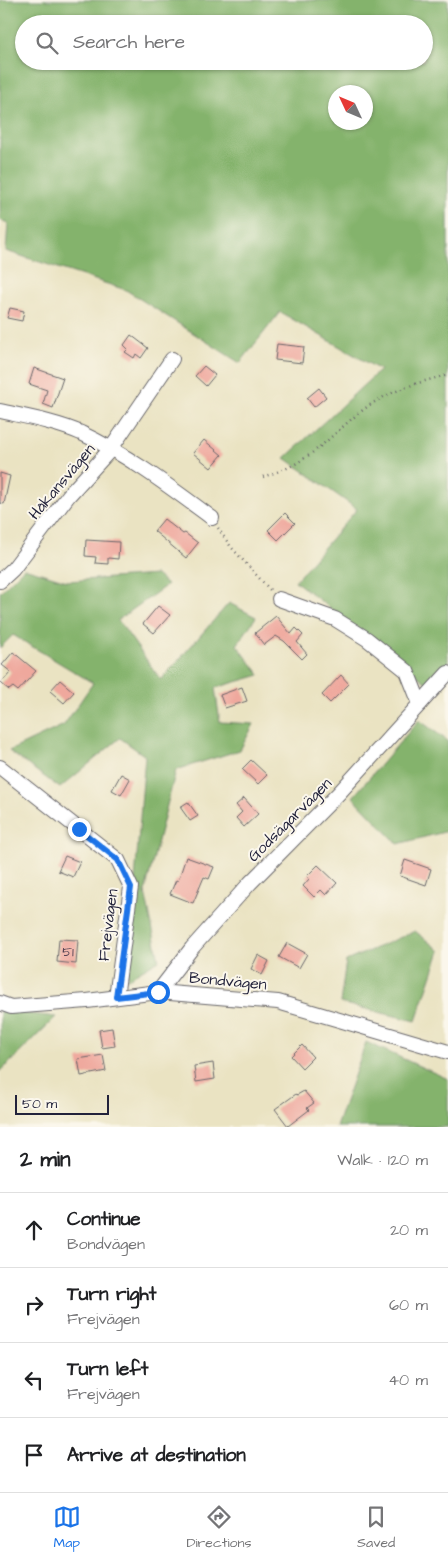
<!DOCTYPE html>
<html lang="en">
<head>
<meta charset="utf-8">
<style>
	:root { --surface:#fff; --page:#f6f6f6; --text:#202124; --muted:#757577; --line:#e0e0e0; --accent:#1a73e8 }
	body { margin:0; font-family:"Architects Daughter",sans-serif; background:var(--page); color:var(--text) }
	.compass { position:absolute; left:328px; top:85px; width:45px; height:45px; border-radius:50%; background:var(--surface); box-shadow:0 1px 4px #0004; rotate:314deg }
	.scale { position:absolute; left:15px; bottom:12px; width:94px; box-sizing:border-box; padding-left:5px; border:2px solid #22223b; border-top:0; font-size:14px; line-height:18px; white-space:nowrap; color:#22223b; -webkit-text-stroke:4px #fbf7ec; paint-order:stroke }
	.stop { position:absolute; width:15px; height:15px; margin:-11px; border:4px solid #1a73e8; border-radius:50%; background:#fff }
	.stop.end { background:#1a73e8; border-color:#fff; box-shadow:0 1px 5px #0008 }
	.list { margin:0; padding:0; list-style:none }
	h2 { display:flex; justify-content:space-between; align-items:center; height:65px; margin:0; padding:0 20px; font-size:21px }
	h2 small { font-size:16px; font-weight:400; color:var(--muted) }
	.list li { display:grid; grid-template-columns:32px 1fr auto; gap:15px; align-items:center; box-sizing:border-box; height:75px; padding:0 20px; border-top:1px solid var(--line) }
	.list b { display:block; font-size:19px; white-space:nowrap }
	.list p { margin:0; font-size:16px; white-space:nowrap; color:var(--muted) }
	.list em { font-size:16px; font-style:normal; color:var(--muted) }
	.icon { flex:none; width:28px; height:28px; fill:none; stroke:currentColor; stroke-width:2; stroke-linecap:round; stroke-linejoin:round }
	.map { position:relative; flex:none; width:448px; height:1127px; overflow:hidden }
	.search { position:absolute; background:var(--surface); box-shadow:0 1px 4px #0004; left:15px; right:15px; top:15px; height:55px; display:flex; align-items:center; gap:12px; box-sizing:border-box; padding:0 18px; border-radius:28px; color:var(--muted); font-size:19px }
	.sheet { height:365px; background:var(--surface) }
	nav { display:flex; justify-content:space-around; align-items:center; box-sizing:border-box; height:70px; border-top:1px solid var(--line); background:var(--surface); font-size:14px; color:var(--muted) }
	nav a { display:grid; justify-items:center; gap:2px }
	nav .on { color:var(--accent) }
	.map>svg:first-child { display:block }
	.forest { fill:#84b36c; stroke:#536a54; fill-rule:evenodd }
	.building { fill:#efa89d }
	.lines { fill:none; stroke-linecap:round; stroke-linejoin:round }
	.minor-casing { stroke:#68666a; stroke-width:16 }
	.path { stroke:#68666a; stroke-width:2.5; stroke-dasharray:1 4; stroke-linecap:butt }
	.minor { stroke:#fff; stroke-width:14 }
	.route { stroke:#1a73e8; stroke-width:6 }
	.labels { text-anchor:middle; stroke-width:4; stroke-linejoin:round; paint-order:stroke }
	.number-label { font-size:14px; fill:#554454 }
	.street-label { font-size:16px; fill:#22223b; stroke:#fbf7ec }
</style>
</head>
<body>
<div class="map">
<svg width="448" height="1127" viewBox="0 0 448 1127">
	<rect width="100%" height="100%" fill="#fbf7ec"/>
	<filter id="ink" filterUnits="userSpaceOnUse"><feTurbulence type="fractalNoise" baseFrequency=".02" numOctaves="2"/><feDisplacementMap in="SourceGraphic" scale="10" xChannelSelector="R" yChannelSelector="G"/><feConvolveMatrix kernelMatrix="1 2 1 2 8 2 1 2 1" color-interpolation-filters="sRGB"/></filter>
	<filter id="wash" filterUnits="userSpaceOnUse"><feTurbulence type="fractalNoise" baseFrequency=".0096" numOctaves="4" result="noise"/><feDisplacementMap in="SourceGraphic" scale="20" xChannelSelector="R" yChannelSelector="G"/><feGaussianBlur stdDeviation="1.12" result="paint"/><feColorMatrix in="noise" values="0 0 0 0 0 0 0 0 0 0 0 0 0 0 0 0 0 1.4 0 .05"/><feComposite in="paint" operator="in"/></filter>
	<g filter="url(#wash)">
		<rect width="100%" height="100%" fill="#eae3c2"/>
		<g class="forest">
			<path d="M0,0h448v664l-19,21 -134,-104 62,-72 -72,-51 95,-88 -100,-58 -40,51 -114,-73 -120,-39 2,-28 -8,-3zM24,24h400v37h-400zM336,92h30v30h-30z"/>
			<polygon points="24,568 67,581 156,575 167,585 118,620 161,680 229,603 256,617 237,645 260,675 215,688 220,722 254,724 240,750 176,770 145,892 159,960 127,979 145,756 120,738 60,788 9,751 64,725 93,683 13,635 0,648 0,592"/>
			<polygon points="419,720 448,741 448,831 398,844 353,797"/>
			<polygon points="415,931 440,951 416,1021 340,1003 346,961"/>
			<polygon points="0,1010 56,1017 0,1072"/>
			<polygon points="366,1042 448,1079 448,1127 336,1127"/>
		</g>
		<g id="blocks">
			<g class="building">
				<polygon points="10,308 24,311 22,321 7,318"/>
				<polygon points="131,335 148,348 141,358 136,354 134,358 125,352 128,349 124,345"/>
				<polygon points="277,344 304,347 302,363 275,360"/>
				<polygon points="204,366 215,375 206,386 195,376"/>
				<polygon points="34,368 63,378 53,408 43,404 47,390 29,384"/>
				<polygon points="319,388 326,397 314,407 307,398"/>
				<polygon points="204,440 222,455 211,468 193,453"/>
				<polygon points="0,473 10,476 4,504 0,503"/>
				<polygon points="285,513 295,523 278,540 268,530"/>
				<polygon points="164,519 183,534 185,533 198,543 186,558 154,531"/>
				<polygon points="86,540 119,542 118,559 108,558 108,564 95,563 96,557 85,556"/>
				<polygon points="158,606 170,615 154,633 143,624"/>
				<polygon points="276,616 291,634 296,628 303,635 297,642 307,654 302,659 284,641 276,636 264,645 255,633"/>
				<polygon points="13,652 36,671 18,691 13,687 9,690 1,683 11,672 2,665"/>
				<polygon points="341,675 349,684 330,703 322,695"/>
				<polygon points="60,680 74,692 64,703 50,691"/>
				<polygon points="242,687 247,701 225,708 220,695"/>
				<polygon points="251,760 267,775 258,784 242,769"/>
				<polygon points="121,774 130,779 121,795 112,790"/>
				<polygon points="244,798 258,814 244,827 236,818 242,812 236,805"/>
				<polygon points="188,802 198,816 190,821 180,807"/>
				<polygon points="65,856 80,862 73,877 58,871"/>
				<polygon points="186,857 214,867 209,879 204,877 193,903 170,894 176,880 178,881"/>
				<polygon points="405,860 431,869 426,885 400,876"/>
				<polygon points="318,865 337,883 326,895 321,890 314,897 303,886 309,879 307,876"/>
				<polygon points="59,939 78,940 76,964 57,962"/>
				<polygon points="287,943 307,954 299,968 279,957"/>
				<polygon points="258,955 269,961 262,975 251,969"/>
				<polygon points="112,1028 115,1046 102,1048 99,1030"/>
				<polygon points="302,1045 313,1057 302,1068 291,1056"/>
				<polygon points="103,1055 106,1071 81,1076 78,1059"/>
				<polygon points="213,1063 215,1079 196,1082 194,1066"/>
				<polygon points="304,1091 314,1103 307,1108 309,1110 288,1126 275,1109 296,1094 297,1095"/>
			</g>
		</g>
	</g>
	<g filter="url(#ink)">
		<use href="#blocks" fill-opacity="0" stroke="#68666a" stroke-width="1"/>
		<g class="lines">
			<defs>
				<g id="minor">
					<path d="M0,411c27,6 56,11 81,22 47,22 89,54 131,85"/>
					<polyline points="0,581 13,569 69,495 110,450 172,359"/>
					<polyline points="279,599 335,619 367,639 407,671 420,704"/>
					<polyline points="0,767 118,860 131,887 116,997"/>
					<polyline points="158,992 192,948 250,883 339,793 448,673"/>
					<polyline points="0,1003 11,1007 87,1001 158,992 278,1002 448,1052"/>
				</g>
			</defs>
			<use href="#minor" class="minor-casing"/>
			<g class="path">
				<path d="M263,477c10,-4 22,-7 32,-13 29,-16 50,-43 78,-61 23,-14 49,-22 75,-28"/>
				<polyline points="218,528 231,547 271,591"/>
			</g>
			<use href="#minor" class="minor"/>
		</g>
	</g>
	<g class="lines" filter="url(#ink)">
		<polyline class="route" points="79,829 118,860 131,887 116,997 158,992"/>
	</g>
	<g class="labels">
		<g class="number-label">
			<text x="68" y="956">51</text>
		</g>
		<g class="street-label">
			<text transform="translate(61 481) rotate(-50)" y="6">Håkansvägen</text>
			<text transform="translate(289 819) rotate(-45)" y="6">Godsägarvägen</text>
			<text transform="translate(107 925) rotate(-83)" y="6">Frejvägen</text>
			<text transform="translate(228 980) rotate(5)" y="6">Bondvägen</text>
		</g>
	</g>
</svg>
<svg class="compass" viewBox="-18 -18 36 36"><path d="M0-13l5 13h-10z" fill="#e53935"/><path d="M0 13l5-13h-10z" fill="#757577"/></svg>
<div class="scale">50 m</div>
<div class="stop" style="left:158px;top:992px"></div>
<div class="stop end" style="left:79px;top:829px"></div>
<div class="search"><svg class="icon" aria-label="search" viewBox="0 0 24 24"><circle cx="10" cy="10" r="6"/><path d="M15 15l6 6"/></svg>Search here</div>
</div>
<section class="sheet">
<h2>2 min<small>Walk · 120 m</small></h2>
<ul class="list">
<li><svg class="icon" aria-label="ahead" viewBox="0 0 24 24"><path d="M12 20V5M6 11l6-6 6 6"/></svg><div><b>Continue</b><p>Bondvägen</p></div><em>20 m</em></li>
<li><svg class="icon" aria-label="right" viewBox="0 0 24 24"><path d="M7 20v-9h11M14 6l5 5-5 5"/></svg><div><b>Turn right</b><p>Frejvägen</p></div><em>60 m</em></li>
<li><svg class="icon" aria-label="left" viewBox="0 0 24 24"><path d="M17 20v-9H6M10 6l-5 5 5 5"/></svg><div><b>Turn left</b><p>Frejvägen</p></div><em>40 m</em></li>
<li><svg class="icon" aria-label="arrive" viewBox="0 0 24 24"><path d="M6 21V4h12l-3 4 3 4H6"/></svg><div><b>Arrive at destination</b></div></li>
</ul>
</section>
<nav>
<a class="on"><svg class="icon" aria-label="map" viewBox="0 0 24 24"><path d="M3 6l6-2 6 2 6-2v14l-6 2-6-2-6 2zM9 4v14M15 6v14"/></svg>Map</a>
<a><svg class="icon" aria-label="directions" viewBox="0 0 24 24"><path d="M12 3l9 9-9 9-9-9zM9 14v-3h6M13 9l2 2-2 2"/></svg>Directions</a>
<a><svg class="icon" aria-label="saved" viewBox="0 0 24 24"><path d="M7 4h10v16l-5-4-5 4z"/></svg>Saved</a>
</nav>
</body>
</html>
